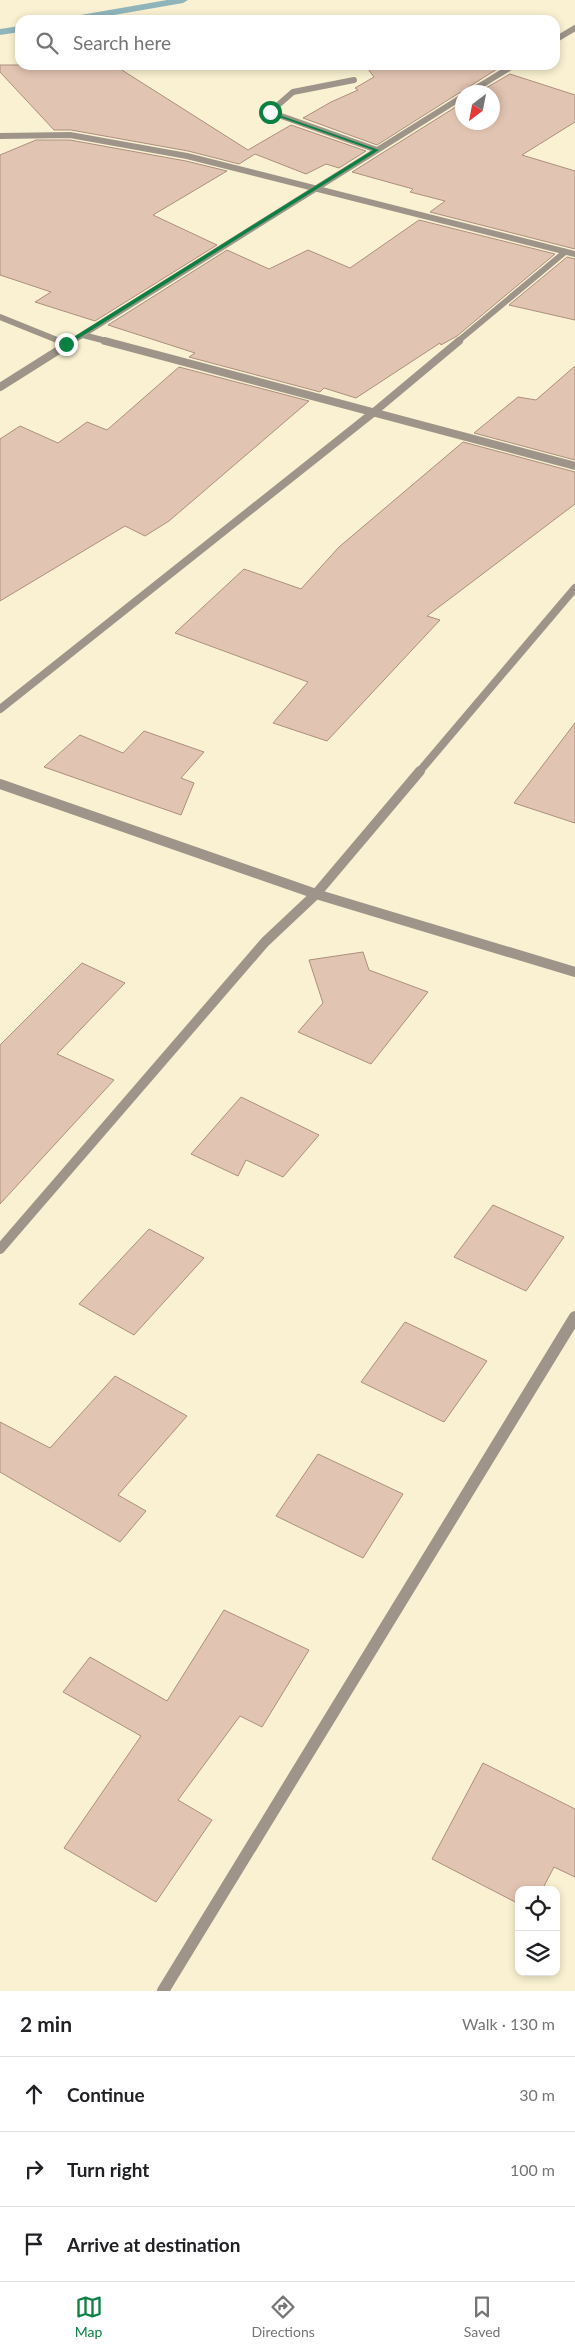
<!DOCTYPE html>
<html lang="en">
<head>
<meta charset="utf-8">
<style>
	:root { --surface:#fff; --page:#f2f2f2; --text:#202124; --muted:#757577; --line:#e0e0e0; --accent:#0b8043 }
	body { margin:0; font-family:Lato,sans-serif; background:var(--page); color:var(--text) }
	.controls { position:absolute; right:15px; bottom:15px; display:grid; overflow:hidden; border-radius:10px; box-shadow:0 2px 8px #0003 }
	.controls button { width:45px; height:45px; display:grid; place-items:center; padding:0; border:0; border-bottom:1px solid var(--line); background:var(--surface); color:var(--text); font:25px sans-serif }
	.compass { position:absolute; left:455px; top:85px; width:45px; height:45px; border-radius:50%; background:var(--surface); box-shadow:0 2px 8px #0003; rotate:212deg }
	.stop { position:absolute; width:15px; height:15px; margin:-11px; border:4px solid #0b8043; border-radius:50%; background:#fff }
	.stop.end { background:#0b8043; border-color:#fff; box-shadow:0 1px 5px #0008 }
	.list { margin:0; padding:0; list-style:none }
	h2 { display:flex; justify-content:space-between; align-items:center; height:65px; margin:0; padding:0 20px; font-size:21px }
	h2 small { font-size:16px; font-weight:400; color:var(--muted) }
	.list li { display:grid; grid-template-columns:32px 1fr auto; gap:15px; align-items:center; box-sizing:border-box; height:75px; padding:0 20px; border-top:1px solid var(--line) }
	.list b { display:block; font-size:19px; white-space:nowrap }
	.list em { font-size:16px; font-style:normal; color:var(--muted) }
	.icon { flex:none; width:28px; height:28px; fill:none; stroke:currentColor; stroke-width:2; stroke-linecap:round; stroke-linejoin:round }
	.map { position:relative; flex:none; width:575px; height:1991px; overflow:hidden }
	.search { position:absolute; background:var(--surface); box-shadow:0 2px 8px #0003; left:15px; right:15px; top:15px; height:55px; display:flex; align-items:center; gap:12px; box-sizing:border-box; padding:0 18px; border-radius:15px; color:var(--muted); font-size:19px }
	.sheet { height:290px; background:var(--surface) }
	nav { display:flex; justify-content:space-around; align-items:center; box-sizing:border-box; height:70px; border-top:1px solid var(--line); background:var(--surface); font-size:14px; color:var(--muted) }
	nav a { display:grid; justify-items:center; gap:2px }
	nav .on { color:var(--accent) }
	.map>svg:first-child { display:block }
	.lines { fill:none; stroke-linecap:round; stroke-linejoin:round }
	.stream { fill:#8fb5bb; fill-rule:evenodd }
	.building { fill:#e2c4b2; stroke:#ac8f7e }
	.service-far1 { stroke:#9e948a; stroke-width:6 }
	.service { stroke:#9e948a; stroke-width:8 }
	.minor-far3 { stroke:#9e948a; stroke-width:6 }
	.minor-far2 { stroke:#9e948a; stroke-width:8 }
	.minor-far1 { stroke:#9e948a; stroke-width:10 }
	.minor { stroke:#9e948a; stroke-width:12 }
	.route { fill:#0b8043 }
</style>
</head>
<body>
<div class="map">
<svg width="575" height="1991" viewBox="0 0 575 1991">
	<rect width="100%" height="100%" fill="#f9f1d1"/>
	<g class="lines">
		<g class="stream">
			<polygon points="167,0 188,0 183,3 85,20 64,20 69,17"/>
			<polygon points="20,26 20,32 0,35 0,29"/>
		</g>
	</g>
	<g class="building">
		<polygon points="0,65 114,65 248,150 291,125 366,151 339,168 326,164 306,174 255,154 239,164 188,151 71,130 54,130 0,72"/>
		<polygon points="365,65 483,65 497,69 467,88 465,92 459,93 377,145 303,118 331,102 358,90 355,88 374,77"/>
		<polygon points="510,74 575,95 575,122 522,155 575,171 575,249 430,212 445,201 410,192 413,189 352,172 462,103 462,122 492,122 492,92 479,92"/>
		<polygon points="36,140 70,140 186,161 227,171 153,215 217,245 95,321 35,302 51,292 0,275 0,155"/>
		<polygon points="419,220 555,254 457,336 441,345 440,343 356,398 324,388 320,392 189,357 195,353 108,325 227,250 269,269 308,250 350,268"/>
		<polygon points="567,257 575,259 575,320 509,305"/>
		<polygon points="575,366 575,460 474,433 518,397 536,400"/>
		<polygon points="179,367 309,401 169,521 145,536 125,526 0,601 0,439 20,426 58,443 87,422 107,430"/>
		<polygon points="463,442 575,472 575,504 427,616 440,620 327,741 273,723 308,682 175,633 244,569 301,589 339,547"/>
		<polygon points="575,723 575,823 514,803"/>
		<polygon points="144,731 204,752 181,778 194,783 181,815 44,767 80,735 123,753"/>
		<polygon points="363,952 369,970 428,992 371,1064 298,1032 323,1003 309,960"/>
		<polygon points="82,963 125,983 57,1054 114,1080 0,1204 0,1045"/>
		<polygon points="241,1097 319,1135 283,1177 246,1160 238,1176 191,1154"/>
		<polygon points="493,1205 564,1237 526,1291 454,1257"/>
		<polygon points="149,1229 204,1258 134,1335 79,1304"/>
		<polygon points="405,1322 487,1361 444,1422 361,1382"/>
		<polygon points="115,1376 187,1416 118,1495 146,1511 120,1542 0,1472 0,1422 50,1448"/>
		<polygon points="318,1454 403,1494 363,1558 276,1516"/>
		<polygon points="224,1610 309,1650 262,1727 240,1716 178,1800 212,1820 156,1902 64,1848 141,1736 63,1692 90,1657 167,1701"/>
		<polygon points="483,1763 575,1809 575,1877 554,1867 542,1890 519,1890 519,1904 432,1859"/>
	</g>
	<g class="lines">
		<g class="service-far1">
			<polyline points="354,80 293,92 270,112 377,150"/>
			<polyline points="457,342 565,252"/>
		</g>
		<polyline class="service" points="374,412 459,341"/>
		<g class="minor-far3">
			<polyline points="555,40 575,28"/>
			<polyline points="470,92 514,65"/>
			<polyline points="0,136 70,135 187,156 575,254"/>
			<polyline points="0,317 62,342"/>
			<polyline points="83,335 110,342"/>
			<polyline points="71,342 462,97"/>
		</g>
		<g class="minor-far2">
			<polyline points="59,341 66,344"/>
			<polyline points="105,341 575,466"/>
			<polyline points="0,387 73,341"/>
			<polyline points="0,709 374,412"/>
			<polyline points="419,772 575,588"/>
		</g>
		<g class="minor-far1">
			<polyline points="0,784 316,894 575,972"/>
			<polyline points="0,1249 265,942 316,894 420,771"/>
		</g>
		<polyline class="minor" points="163,1991 575,1317"/>
	</g>
	<polygon class="route" points="268,111 379,150 68,345 64,345 64,343 373,150 268,113"/>
</svg>
<div class="controls">
<button><svg class="icon" aria-label="locate" viewBox="0 0 24 24"><circle cx="12" cy="12" r="6"/><path d="M12 2v4M12 18v4M2 12h4M18 12h4"/></svg></button>
<button><svg class="icon" aria-label="layers" viewBox="0 0 24 24"><path d="M12 4l9 5-9 5-9-5zM3 14l9 5 9-5"/></svg></button>
</div>
<svg class="compass" viewBox="-18 -18 36 36"><path d="M0-13l5 13h-10z" fill="#e53935"/><path d="M0 13l5-13h-10z" fill="#757577"/></svg>
<div class="stop" style="left:270px;top:112px"></div>
<div class="stop end" style="left:66px;top:344px"></div>
<div class="search"><svg class="icon" aria-label="search" viewBox="0 0 24 24"><circle cx="10" cy="10" r="6"/><path d="M15 15l6 6"/></svg>Search here</div>
</div>
<section class="sheet">
<h2>2 min<small>Walk · 130 m</small></h2>
<ul class="list">
<li><svg class="icon" aria-label="ahead" viewBox="0 0 24 24"><path d="M12 20V5M6 11l6-6 6 6"/></svg><div><b>Continue</b></div><em>30 m</em></li>
<li><svg class="icon" aria-label="right" viewBox="0 0 24 24"><path d="M7 20v-9h11M14 6l5 5-5 5"/></svg><div><b>Turn right</b></div><em>100 m</em></li>
<li><svg class="icon" aria-label="arrive" viewBox="0 0 24 24"><path d="M6 21V4h12l-3 4 3 4H6"/></svg><div><b>Arrive at destination</b></div></li>
</ul>
</section>
<nav>
<a class="on"><svg class="icon" aria-label="map" viewBox="0 0 24 24"><path d="M3 6l6-2 6 2 6-2v14l-6 2-6-2-6 2zM9 4v14M15 6v14"/></svg>Map</a>
<a><svg class="icon" aria-label="directions" viewBox="0 0 24 24"><path d="M12 3l9 9-9 9-9-9zM9 14v-3h6M13 9l2 2-2 2"/></svg>Directions</a>
<a><svg class="icon" aria-label="saved" viewBox="0 0 24 24"><path d="M7 4h10v16l-5-4-5 4z"/></svg>Saved</a>
</nav>
</body>
</html>
